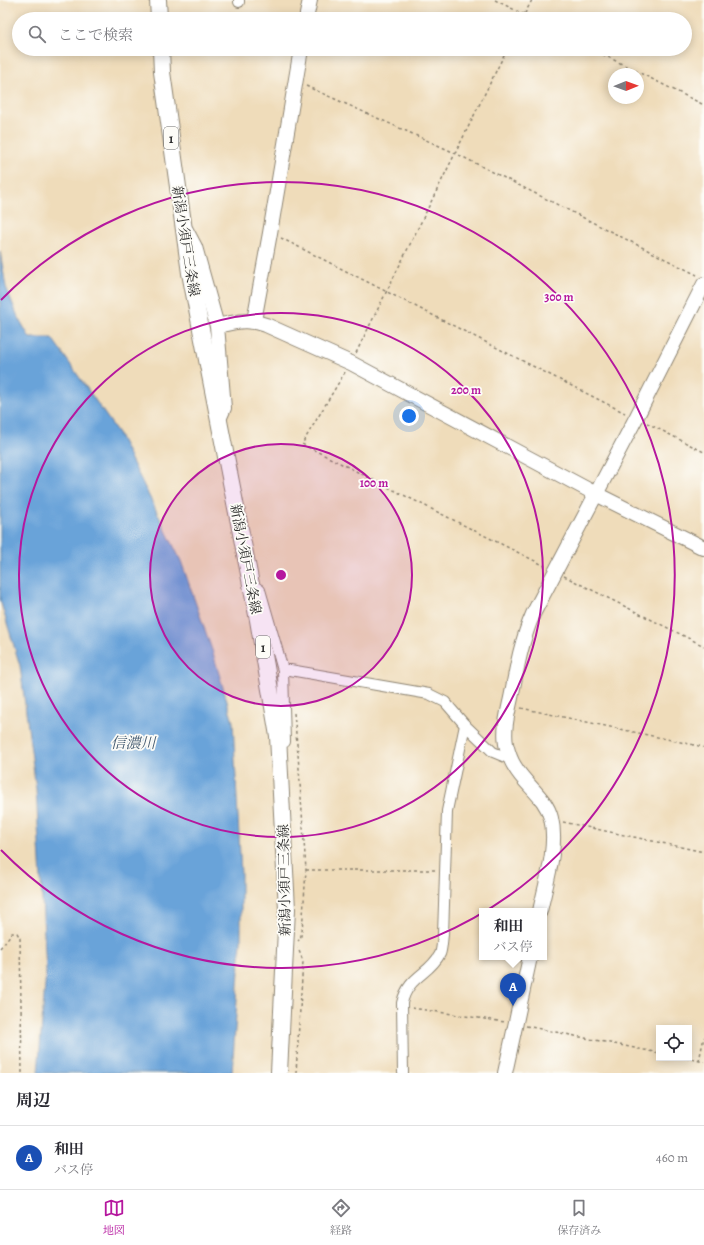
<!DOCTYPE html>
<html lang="ja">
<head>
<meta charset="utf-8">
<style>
	:root { --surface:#fff; --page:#f7f7f7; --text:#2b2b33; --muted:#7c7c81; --line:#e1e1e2; --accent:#b5179e }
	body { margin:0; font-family:Alegreya,"Noto Serif JP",serif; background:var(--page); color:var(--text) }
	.controls { position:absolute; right:12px; bottom:12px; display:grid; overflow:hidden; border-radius:0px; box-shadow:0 2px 10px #0003 }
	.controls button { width:36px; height:36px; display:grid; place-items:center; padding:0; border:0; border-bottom:1px solid var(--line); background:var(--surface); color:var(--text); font:20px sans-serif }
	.compass { position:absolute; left:608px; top:68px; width:36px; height:36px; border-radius:50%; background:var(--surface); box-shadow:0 2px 10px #0003; rotate:89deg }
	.you { position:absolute; left:409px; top:416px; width:14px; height:14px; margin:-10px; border:3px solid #fff; border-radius:50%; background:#1a73e8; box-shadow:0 0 0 6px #1a73e833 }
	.badge { display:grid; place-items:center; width:26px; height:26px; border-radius:50%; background:var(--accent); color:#fff; font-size:13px; font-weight:700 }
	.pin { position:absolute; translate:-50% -33px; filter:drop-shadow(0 1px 2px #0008) }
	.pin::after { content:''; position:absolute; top:21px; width:14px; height:12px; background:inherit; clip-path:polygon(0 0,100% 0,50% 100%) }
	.popup { position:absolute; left:479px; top:908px; width:68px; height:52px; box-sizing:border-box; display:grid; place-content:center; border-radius:0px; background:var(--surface); filter:drop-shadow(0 1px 3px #0005); font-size:13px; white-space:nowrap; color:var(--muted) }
	.popup b { font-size:15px; color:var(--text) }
	.popup::after { content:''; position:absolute; left:50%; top:100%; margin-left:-8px; border:8px solid transparent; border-top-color:var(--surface) }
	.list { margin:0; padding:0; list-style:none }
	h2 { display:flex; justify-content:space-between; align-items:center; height:52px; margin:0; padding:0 16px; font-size:17px }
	h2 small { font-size:13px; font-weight:400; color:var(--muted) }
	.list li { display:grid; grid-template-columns:26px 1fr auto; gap:12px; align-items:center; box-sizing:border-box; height:64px; padding:0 16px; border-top:1px solid var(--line) }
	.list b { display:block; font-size:15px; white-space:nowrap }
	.list p { margin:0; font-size:13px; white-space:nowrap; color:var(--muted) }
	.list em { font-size:13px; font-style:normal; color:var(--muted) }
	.icon { flex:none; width:22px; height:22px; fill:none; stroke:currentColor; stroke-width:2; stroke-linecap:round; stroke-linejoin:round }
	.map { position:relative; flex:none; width:704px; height:1073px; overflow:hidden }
	.search { position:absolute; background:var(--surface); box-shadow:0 2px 10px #0003; left:12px; right:12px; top:12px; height:44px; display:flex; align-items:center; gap:10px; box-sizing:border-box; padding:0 14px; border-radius:22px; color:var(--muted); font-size:15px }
	.sheet { height:116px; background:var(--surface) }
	nav { display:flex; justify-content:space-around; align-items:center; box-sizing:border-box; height:56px; border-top:1px solid var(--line); background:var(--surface); font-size:11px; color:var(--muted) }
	nav a { display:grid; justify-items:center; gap:2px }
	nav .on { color:var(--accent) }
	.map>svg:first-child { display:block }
	.water { fill:#69a3d9; stroke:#4a6782 }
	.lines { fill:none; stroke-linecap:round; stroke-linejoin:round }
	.street-casing { stroke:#8d8472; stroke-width:12 }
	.secondary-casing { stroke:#8d8472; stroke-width:16 }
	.primary-casing { stroke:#8d8472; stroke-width:18 }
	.path { stroke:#8d8472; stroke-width:1.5; stroke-dasharray:3 3; stroke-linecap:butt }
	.street { stroke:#fff; stroke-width:10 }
	.secondary { stroke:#fff; stroke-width:14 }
	.primary { stroke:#fff; stroke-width:16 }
	.ring { fill:none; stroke:#b5179e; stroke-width:2 }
	.labels { text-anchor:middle; stroke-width:3.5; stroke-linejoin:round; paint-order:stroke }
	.shield { fill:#fdfcf7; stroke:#6a6a68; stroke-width:1 }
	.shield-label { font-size:13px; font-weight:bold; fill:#2b2b2b }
	.street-label { font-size:14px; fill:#2b2b2b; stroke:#fdfcf7 }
	.water-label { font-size:15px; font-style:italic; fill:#445b71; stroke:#fdfcf7 }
	.centre { fill:#b5179e; stroke:#fdfcf7; stroke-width:2 }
	.ring-label { font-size:12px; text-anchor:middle; font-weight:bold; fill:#b5179e; stroke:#fdfcf7; stroke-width:3.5; stroke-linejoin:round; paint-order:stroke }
</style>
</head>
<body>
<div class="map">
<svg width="704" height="1073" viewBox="0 0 704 1073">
	<rect width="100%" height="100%" fill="#fdfcf7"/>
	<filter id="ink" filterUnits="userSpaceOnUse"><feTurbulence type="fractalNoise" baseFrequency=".025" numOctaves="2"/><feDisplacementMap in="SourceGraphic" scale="8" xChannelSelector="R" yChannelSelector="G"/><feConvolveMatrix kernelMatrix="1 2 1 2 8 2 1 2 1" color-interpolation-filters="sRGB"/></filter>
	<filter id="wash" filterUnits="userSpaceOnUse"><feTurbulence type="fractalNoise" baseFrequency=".012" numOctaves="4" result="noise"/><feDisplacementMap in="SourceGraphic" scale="16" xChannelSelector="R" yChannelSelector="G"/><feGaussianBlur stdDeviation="0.9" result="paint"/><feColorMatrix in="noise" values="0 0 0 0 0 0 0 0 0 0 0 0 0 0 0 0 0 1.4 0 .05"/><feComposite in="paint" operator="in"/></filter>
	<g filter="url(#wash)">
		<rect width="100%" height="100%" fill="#efdcba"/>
		<polygon class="water" points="0,251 6,287 18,317 30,338 52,338 118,433 181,561 213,653 233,722 241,874 241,942 232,1073 38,1073 46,971 36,789 20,666 0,600"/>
	</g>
	<g filter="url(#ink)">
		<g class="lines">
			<defs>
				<g id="street">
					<polyline points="239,2 239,0"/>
					<polyline points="251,584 260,590 283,670 285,742"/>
					<polyline points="283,670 290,670 429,694 445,702 465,725 493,752 510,759"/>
					<path d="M403,1073l-1,-70c6,-27 27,-28 38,-49 2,-5 2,-13 3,-19l4,-124 18,-86"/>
				</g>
				<g id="secondary">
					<polyline points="306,19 310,0"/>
					<polyline points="186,230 195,247 217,326 224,408 220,417"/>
					<polyline points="254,321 270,233 301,49"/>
					<path d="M217,326c19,-4 29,-8 49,-1l85,38 245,131 108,54"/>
					<path d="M540,911c6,-28 18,-65 11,-93 -5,-21 -26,-33 -36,-51 -5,-7 -7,-15 -9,-23 -3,-17 3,-35 6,-51 5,-27 10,-54 21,-79l103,-196 68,-134"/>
					<polyline points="505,1073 530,957"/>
				</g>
				<g id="primary">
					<polyline points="158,0 159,19"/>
					<polyline points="161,49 162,72 190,273 258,620 278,736 287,909 279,1073"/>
				</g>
			</defs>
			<use href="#street" class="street-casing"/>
			<use href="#secondary" class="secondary-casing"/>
			<use href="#primary" class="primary-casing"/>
			<g class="path">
				<polyline points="495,0 533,19"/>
				<polyline points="522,19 532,0"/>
				<polyline points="592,49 704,105"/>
				<polyline points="306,86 455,153 697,275"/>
				<polyline points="281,238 625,413"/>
				<polyline points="356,353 507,49"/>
				<polyline points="345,372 302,444 545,566"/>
				<polyline points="647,423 704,452"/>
				<polyline points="564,576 704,646"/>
				<polyline points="521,708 704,747"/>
				<polyline points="294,713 298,754 306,870 302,932 300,939 298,941"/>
				<polyline points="563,822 704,852"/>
				<polyline points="306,870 436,870"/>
				<polyline points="0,948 12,933 17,933 20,938 22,1073"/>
				<polyline points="412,1008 505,1022"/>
				<polyline points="526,1026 659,1053"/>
				<polyline points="686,1058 704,1062"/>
				<polyline points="699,1061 704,1037"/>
				<polyline points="296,1073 303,961 298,948"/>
			</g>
			<use href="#street" class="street"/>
			<use href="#secondary" class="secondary"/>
			<use href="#primary" class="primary"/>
		</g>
	</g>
	<circle cx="281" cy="575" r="131" fill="#b5179e" fill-opacity=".12"/>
	<g class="ring">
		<circle cx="281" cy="575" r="131"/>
		<circle cx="281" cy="575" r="262"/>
		<path d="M1 300A393 393 0 1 1 1 850"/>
	</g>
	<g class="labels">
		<g class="shield">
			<rect x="164" y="127" width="14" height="22" rx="3"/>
			<rect x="256" y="636" width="14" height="22" rx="3"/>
		</g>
		<g class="shield-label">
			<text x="171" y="143">1</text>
			<text x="263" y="652">1</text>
		</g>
		<g class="street-label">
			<text transform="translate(186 241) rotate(81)" y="5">新潟小須戸三条線</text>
			<text transform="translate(246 559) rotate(79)" y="5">新潟小須戸三条線</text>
			<text transform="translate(284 880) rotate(-91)" y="5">新潟小須戸三条線</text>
		</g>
		<g class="water-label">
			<text x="133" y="748">信濃川</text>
		</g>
	</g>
	<circle cx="281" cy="575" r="6" class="centre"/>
	<g class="ring-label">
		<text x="559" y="301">300 m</text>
		<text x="466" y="394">200 m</text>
		<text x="374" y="487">100 m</text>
	</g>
</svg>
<div class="controls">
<button><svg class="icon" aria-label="locate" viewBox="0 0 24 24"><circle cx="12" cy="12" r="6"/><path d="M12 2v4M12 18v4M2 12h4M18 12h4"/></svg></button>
</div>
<svg class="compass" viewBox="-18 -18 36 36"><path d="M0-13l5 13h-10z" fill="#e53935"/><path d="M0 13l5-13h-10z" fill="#7c7c81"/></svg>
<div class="you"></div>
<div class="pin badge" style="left:513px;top:1006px;background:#1a4fb4">A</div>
<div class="popup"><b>和田</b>バス停</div>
<div class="search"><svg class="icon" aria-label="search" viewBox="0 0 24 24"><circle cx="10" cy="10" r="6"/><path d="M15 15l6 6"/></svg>ここで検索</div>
</div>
<section class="sheet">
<h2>周辺<small></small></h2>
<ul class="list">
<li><span class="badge" style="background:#1a4fb4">A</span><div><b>和田</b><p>バス停</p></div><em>460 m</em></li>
</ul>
</section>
<nav>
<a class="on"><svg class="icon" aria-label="map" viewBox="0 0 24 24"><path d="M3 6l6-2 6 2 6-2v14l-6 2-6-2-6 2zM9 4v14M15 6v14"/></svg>地図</a>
<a><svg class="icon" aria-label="directions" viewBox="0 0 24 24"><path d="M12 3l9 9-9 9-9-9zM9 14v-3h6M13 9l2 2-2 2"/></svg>経路</a>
<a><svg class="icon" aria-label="saved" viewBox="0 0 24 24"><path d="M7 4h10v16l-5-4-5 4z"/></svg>保存済み</a>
</nav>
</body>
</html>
